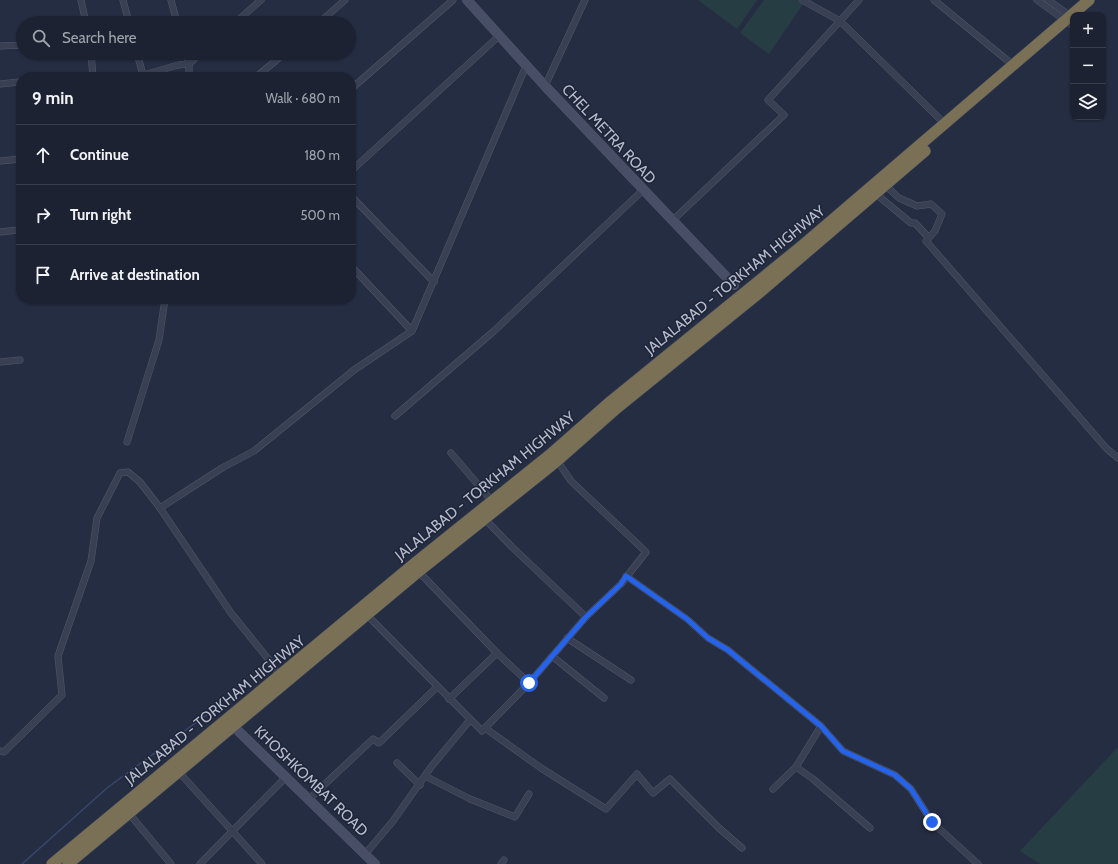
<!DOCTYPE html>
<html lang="en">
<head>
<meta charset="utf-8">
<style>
	:root { --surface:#1c2232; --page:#292f3e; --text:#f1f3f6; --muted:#a0a4ac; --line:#3a3f4d }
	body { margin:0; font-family:Cabin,sans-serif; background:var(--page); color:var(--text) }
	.controls { position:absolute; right:12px; top:12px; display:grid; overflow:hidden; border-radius:8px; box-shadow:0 1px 3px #0004 }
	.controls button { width:36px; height:36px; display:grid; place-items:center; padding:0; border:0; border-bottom:1px solid var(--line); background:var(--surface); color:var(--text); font:20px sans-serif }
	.stop { position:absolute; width:12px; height:12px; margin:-9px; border:3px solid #2563eb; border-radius:50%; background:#fff }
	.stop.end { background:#2563eb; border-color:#fff; box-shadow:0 1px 4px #0008 }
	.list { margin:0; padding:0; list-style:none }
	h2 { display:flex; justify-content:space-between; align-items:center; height:52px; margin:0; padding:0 16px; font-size:17px }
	h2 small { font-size:13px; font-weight:400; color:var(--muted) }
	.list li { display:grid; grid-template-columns:26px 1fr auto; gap:12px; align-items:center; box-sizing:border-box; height:60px; padding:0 16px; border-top:1px solid var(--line) }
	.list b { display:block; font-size:15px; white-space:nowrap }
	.list em { font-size:13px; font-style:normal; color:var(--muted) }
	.icon { flex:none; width:22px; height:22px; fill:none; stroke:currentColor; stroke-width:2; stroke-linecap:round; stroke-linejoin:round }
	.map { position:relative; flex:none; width:1118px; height:864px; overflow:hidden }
	.search { position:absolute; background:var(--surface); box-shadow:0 1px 3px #0004; left:16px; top:16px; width:340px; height:44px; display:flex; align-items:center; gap:10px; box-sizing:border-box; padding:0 14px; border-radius:22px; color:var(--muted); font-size:15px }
	.panel { position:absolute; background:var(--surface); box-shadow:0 1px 3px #0004; left:16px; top:72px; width:340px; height:232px; border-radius:16px }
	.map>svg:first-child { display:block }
	.green { fill:#273d44 }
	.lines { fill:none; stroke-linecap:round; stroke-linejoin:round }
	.stream { stroke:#37466b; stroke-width:1.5 }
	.street-casing { stroke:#51586a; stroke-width:7 }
	.secondary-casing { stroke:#51586a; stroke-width:10 }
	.highway-casing { stroke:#41485a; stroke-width:12 }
	.street { stroke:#394053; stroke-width:6 }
	.secondary { stroke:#474e66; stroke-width:9 }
	.highway { stroke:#797056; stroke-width:11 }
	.route { stroke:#2563eb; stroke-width:5 }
	.labels { text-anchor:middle; stroke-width:3; stroke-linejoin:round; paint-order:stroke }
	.street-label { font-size:15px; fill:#b6bccd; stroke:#1e2538 }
</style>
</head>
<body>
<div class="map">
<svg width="1118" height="864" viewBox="0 0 1118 864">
	<rect width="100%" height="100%" fill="#252d43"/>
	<g class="green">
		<polygon points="698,0 757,0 737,29"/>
		<polygon points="764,0 796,0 803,4 769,54 740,33"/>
		<polygon points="1118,747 1118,864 1040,864 1020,851"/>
	</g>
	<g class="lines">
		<polyline class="stream" points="22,864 107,788 220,705"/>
		<defs>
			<g id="street">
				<polyline points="81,0 86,23"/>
				<polyline points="123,0 129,23"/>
				<polyline points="171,0 177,23"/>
				<polyline points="802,0 840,21 945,124"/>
				<polyline points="934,0 1013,65"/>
				<polyline points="1037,0 1070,24"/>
				<polyline points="1048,0 1072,17"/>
				<polyline points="235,23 261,0"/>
				<polyline points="319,23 345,0"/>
				<polyline points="0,46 23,45"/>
				<polyline points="91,53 93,77"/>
				<polyline points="137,53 143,75"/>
				<polyline points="185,53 189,64 189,77"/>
				<polyline points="137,77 178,65 189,64 201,53"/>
				<polyline points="256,77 285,53"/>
				<polyline points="0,84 19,82"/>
				<polyline points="545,86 585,0"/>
				<polyline points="351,89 453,0"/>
				<polyline points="0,161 21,159"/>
				<polyline points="351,171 499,36"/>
				<polyline points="884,184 899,198 917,206 931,204 942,214 935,231 926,241 1107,449 1118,458"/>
				<polyline points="876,194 911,223 915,223 929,238"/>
				<polyline points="351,196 434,282"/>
				<polyline points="672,221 784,115 768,100 859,0"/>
				<polyline points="0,232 18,230"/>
				<polyline points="351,266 412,331"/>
				<polyline points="0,362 20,360"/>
				<polyline points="395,416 494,331 643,190"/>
				<polyline points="127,442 159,340 165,299"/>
				<polyline points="451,453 492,501"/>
				<polyline points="160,508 222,468 254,451 354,370 412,331 526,66"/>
				<polyline points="483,517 512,547 586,617"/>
				<polyline points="417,570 497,653 529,683"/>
				<polyline points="626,576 687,619 708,638 728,650 821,726 843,751 895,775 911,789 932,822 978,864"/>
				<polyline points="365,613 482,731 529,683 586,617 621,584 646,552 571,481 556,459"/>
				<polyline points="567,638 631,680"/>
				<polyline points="552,656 604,698"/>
				<polyline points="449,699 497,653"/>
				<polyline points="485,728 541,768 606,809 637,774 653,793 670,779 719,828 742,848"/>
				<polyline points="0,751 4,752 62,695 58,656 91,561 97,518 120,473 128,472 140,482 160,508 231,613 269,660 279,676"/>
				<polyline points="397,763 420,785"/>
				<polyline points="796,767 813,779 870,828"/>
				<polyline points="177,770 262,864"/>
				<polyline points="425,776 470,799 515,817 529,794"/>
				<polyline points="773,789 796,767 821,726"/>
				<polyline points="309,799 373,739 379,743 437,687"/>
				<polyline points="127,811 171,864"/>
				<polyline points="366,853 393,821 431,767 470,720"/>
				<polyline points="200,864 286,777"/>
				<polyline points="501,864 504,860"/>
			</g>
			<g id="secondary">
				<polyline points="467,0 545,86 734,285"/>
				<polyline points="229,722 375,864"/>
			</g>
			<g id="highway">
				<polyline points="52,864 415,563 552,453 610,402 803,245 1089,0"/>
				<polyline points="68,864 418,572 557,461 617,408 759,293 925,151"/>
			</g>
		</defs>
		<use href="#street" class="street-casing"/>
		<use href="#secondary" class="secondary-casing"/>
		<use href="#highway" class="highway-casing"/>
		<use href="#street" class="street"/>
		<use href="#secondary" class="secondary"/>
		<use href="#highway" class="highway"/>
	</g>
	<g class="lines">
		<polyline class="route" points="529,683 586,617 621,584 626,576 687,619 708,638 728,650 821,726 843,751 895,775 911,789 932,822"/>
	</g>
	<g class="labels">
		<g class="street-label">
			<text transform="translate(609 134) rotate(47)" y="5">CHEL METRA ROAD</text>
			<text transform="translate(735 280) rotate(-39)" y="5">JALALABAD - TORKHAM HIGHWAY</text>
			<text transform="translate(485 486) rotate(-39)" y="5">JALALABAD - TORKHAM HIGHWAY</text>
			<text transform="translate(215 710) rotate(-39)" y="5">JALALABAD - TORKHAM HIGHWAY</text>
			<text transform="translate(311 781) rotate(44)" y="5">KHOSHKOMBAT ROAD</text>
		</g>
	</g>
</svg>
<div class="controls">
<button>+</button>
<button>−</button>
<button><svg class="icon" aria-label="layers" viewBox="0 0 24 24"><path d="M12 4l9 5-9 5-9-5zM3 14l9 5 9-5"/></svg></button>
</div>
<div class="stop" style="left:529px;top:683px"></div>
<div class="stop end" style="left:932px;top:822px"></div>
<div class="search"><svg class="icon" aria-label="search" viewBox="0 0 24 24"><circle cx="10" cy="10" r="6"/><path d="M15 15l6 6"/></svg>Search here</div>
<section class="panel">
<h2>9 min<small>Walk · 680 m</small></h2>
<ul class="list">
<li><svg class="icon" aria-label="ahead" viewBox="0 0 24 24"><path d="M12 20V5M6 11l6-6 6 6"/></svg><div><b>Continue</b></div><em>180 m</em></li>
<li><svg class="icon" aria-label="right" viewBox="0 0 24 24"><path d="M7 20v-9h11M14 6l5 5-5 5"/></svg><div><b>Turn right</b></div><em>500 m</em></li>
<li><svg class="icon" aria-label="arrive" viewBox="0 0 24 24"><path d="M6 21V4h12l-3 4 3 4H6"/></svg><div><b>Arrive at destination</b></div></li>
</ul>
</section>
</div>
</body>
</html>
